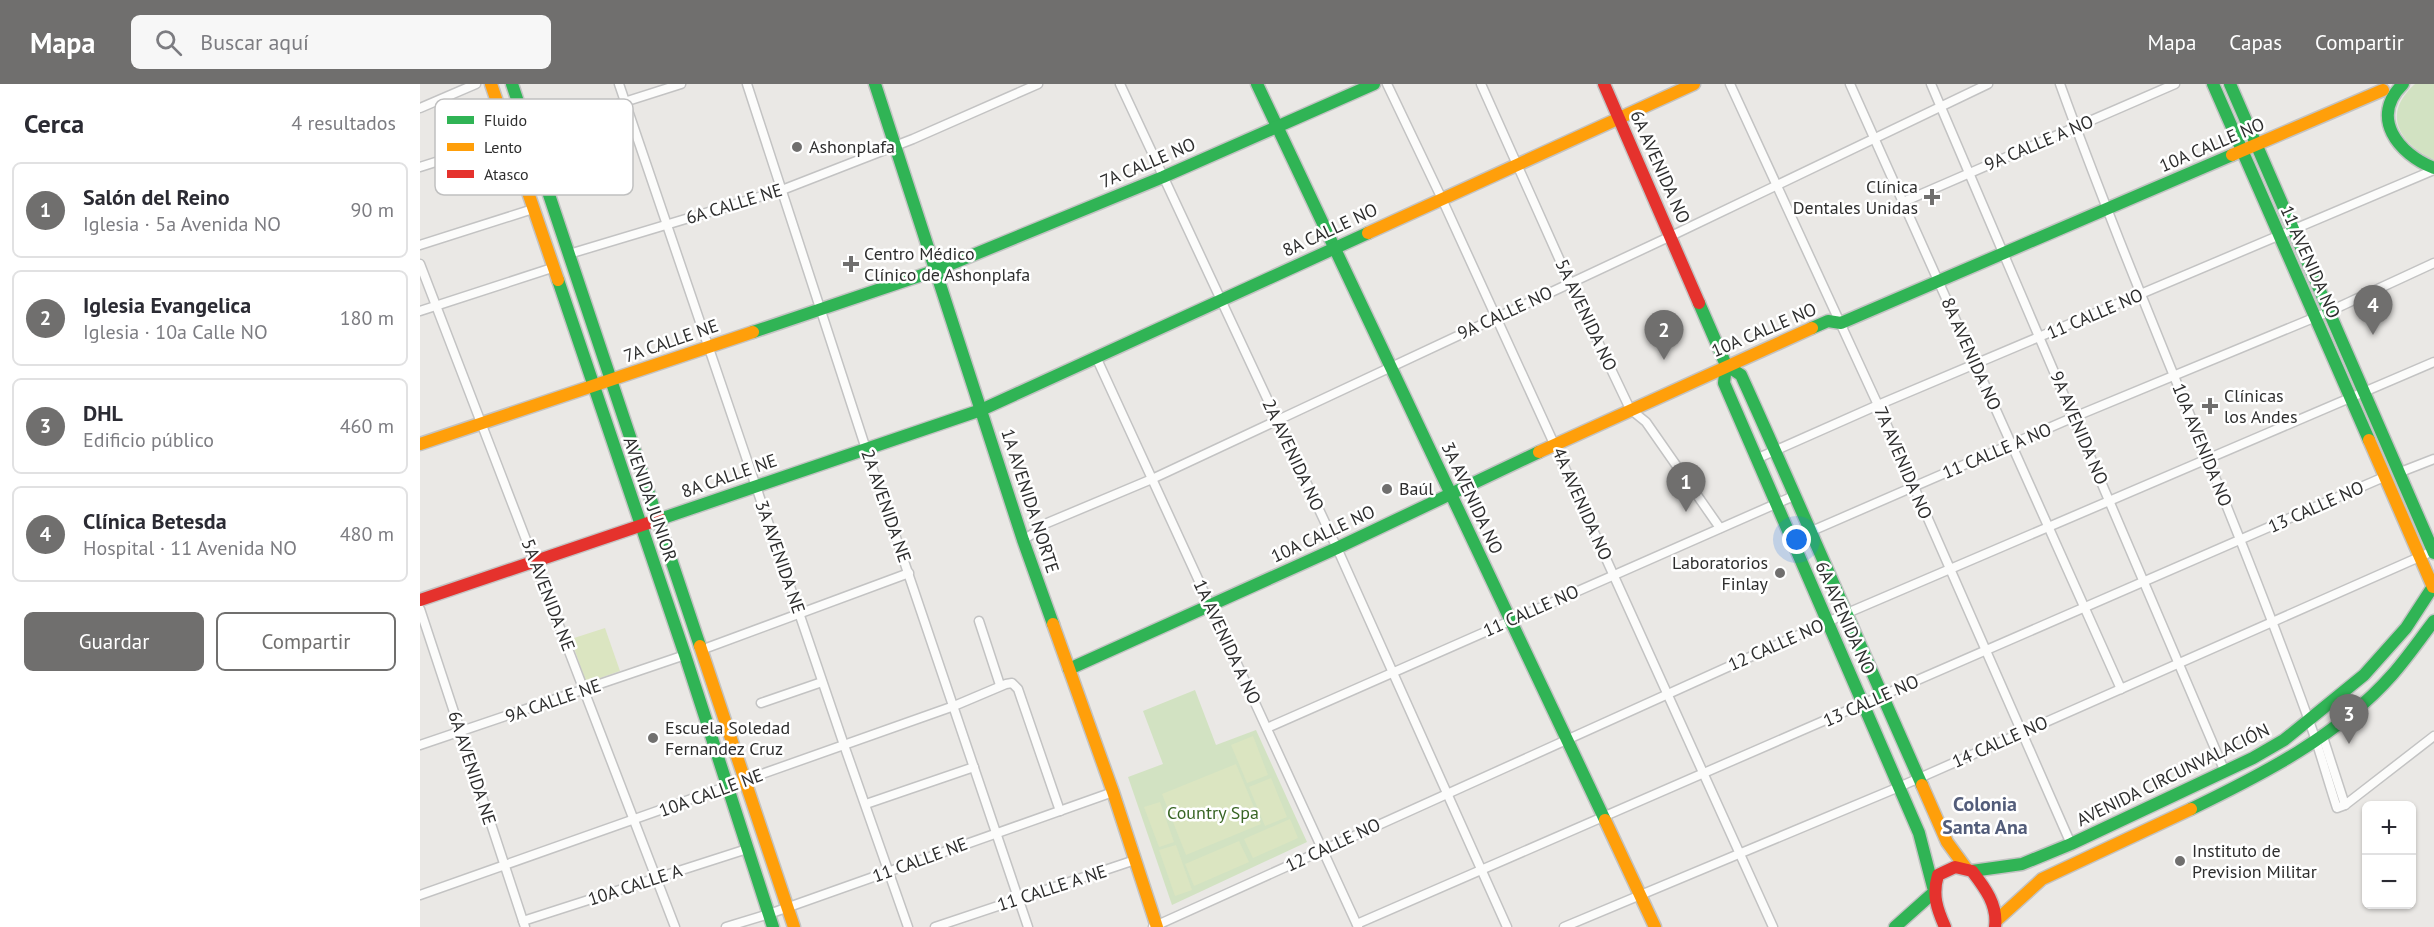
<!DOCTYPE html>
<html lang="es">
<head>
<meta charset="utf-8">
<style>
	:root { --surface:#fff; --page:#f7f7f7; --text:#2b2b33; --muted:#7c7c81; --line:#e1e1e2; --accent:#706f6e }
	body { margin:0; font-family:"PT Sans",sans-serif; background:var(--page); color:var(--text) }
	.controls { position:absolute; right:18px; bottom:18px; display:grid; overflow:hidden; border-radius:9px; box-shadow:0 2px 4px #0004 }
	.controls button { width:54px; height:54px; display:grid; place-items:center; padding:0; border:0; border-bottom:2px solid var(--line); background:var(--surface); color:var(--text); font:30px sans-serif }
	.you { position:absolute; left:1377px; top:456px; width:21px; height:21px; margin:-15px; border:4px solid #fff; border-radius:50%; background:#1a73e8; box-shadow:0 0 0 9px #1a73e833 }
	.badge { display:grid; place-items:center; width:39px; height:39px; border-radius:50%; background:var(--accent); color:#fff; font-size:20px; font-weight:700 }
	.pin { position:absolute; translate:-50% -50px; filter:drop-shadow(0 2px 3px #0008) }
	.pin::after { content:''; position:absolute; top:32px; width:21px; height:18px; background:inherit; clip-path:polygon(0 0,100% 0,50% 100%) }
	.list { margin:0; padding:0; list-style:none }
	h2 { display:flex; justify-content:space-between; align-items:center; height:78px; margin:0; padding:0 24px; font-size:26px }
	h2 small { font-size:20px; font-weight:400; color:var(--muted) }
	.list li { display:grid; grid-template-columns:39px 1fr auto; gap:18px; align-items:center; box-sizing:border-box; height:96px; margin:0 12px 12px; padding:0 12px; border:2px solid var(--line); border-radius:9px }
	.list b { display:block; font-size:22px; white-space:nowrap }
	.list p { margin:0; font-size:20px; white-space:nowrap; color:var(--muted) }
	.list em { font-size:20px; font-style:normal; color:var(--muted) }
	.actions { display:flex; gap:12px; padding:18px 24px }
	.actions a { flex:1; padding:14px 0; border:2px solid var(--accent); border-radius:9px; text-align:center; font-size:21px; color:var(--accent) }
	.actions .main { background:var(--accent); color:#fff }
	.icon { flex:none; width:33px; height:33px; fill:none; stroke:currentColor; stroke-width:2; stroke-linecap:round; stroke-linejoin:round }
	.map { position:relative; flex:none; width:2014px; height:843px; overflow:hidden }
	header { display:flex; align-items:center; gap:36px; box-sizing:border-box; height:84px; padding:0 30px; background:var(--accent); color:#fff }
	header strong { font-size:28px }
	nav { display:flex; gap:33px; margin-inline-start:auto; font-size:21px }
	.search { width:420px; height:54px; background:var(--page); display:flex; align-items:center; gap:15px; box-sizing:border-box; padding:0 21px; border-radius:9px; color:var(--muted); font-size:22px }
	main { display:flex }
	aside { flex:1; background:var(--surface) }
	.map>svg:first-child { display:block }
	.green { fill:#d2e2c2 }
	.pitch { fill:#dbe5c1 }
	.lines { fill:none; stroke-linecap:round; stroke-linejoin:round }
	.street-casing { stroke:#c3c3c3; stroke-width:11 }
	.fast-casing { stroke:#c3c3c3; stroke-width:15 }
	.slow-casing { stroke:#c3c3c3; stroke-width:15 }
	.jam-casing { stroke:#c3c3c3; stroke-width:15 }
	.street { stroke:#fcfcfb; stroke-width:8 }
	.fast { stroke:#30b455; stroke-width:12 }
	.slow { stroke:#ff9f0a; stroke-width:12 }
	.jam { stroke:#e5322d; stroke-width:12 }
	.poi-dot { fill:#706f6e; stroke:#fff; stroke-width:2 }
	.labels { text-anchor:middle; stroke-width:5; stroke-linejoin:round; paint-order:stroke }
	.street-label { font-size:18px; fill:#2e2e2e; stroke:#fff }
	.poi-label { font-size:18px; fill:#2e2e2e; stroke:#fff; text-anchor:start }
	.park-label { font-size:18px; fill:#386524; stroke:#fff }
	.neighbourhood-label { font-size:20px; font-weight:bold; fill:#535d7a; stroke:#fff }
	.key { fill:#fff; stroke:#c0c0c0; stroke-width:1.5 }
	.key-label { font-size:16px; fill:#2e2e2e }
</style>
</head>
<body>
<header>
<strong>Mapa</strong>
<div class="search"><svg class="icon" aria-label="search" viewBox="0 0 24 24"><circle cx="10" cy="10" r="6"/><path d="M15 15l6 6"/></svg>Buscar aquí</div>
<nav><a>Mapa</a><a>Capas</a><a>Compartir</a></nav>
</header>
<main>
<aside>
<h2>Cerca<small>4 resultados</small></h2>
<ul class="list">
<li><span class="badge">1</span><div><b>Salón del Reino</b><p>Iglesia · 5a Avenida NO</p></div><em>90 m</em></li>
<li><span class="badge">2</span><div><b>Iglesia Evangelica</b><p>Iglesia · 10a Calle NO</p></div><em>180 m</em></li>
<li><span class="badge">3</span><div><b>DHL</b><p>Edificio público</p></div><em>460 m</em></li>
<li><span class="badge">4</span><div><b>Clínica Betesda</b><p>Hospital · 11 Avenida NO</p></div><em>480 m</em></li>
</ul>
<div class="actions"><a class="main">Guardar</a><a>Compartir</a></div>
</aside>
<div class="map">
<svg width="2014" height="843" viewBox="0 0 2014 843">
	<rect width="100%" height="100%" fill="#eae8e5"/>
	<g class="green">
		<path d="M1995,0h19v76c-35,-17 -53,-46 -19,-76z"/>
		<polygon points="775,606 796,661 836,646 887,758 752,821 708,693 743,680 723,627"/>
	</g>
	<g class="pitch">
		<polygon points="185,544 200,587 166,599 151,555"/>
		<polygon points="833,652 848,691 827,699 811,661"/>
		<polygon points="816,680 841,740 766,771 742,710"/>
		<polygon points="851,694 867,733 845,742 829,703"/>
		<polygon points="740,718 754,758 739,763 724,723"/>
		<polygon points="870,735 878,754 833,774 824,755"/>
		<polygon points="819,757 829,778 774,802 765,780"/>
		<polygon points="756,761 772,806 755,812 739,766"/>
	</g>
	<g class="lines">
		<defs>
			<g id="street">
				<polyline points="199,0 424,661 488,843"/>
				<polyline points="327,0 446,365 608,843"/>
				<polyline points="700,0 917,464 1087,843"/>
				<polyline points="967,0 1022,115 1135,362 1353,843"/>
				<polyline points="1061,0 1150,199 1210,325 1226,338 1300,444"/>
				<polyline points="1310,0 1458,321 1651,760"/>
				<polyline points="1430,0 1701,605"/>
				<polyline points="1511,0 1805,688"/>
				<path d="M1640,0c77,213 171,420 248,634 11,29 19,60 29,90l8,-3 89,-69"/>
				<polyline points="0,24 56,0"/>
				<polyline points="0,83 261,0"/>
				<polyline points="1483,118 1755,0"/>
				<polyline points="0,161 113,125"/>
				<polyline points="149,170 362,106 493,55 618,0"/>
				<polyline points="0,180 255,843"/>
				<polyline points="0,227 132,184"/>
				<polyline points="676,273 938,843"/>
				<polyline points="1336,375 1458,321 2014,86"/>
				<polyline points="1978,389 2014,375"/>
				<polyline points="603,456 614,449 620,442 732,395 1251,152 1568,0"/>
				<polyline points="1371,456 1654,333 1908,228 2014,179"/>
				<polyline points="0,525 105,843"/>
				<polyline points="559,537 580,601"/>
				<polyline points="281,566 489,489"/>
				<polyline points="341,619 402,598"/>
				<polyline points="847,644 1376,411"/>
				<polyline points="1902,650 1925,721"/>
				<polyline points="0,661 265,571"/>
				<polyline points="446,720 554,683"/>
				<polyline points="0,811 534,622 586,600 592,599 598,605 640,727"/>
				<polyline points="103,837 327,765"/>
				<polyline points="937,840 1964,393"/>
				<polyline points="306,843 349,830 693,708"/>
				<polyline points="515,843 715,776"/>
				<polyline points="733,843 1425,530 2014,278"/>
				<polyline points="1144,843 1479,703 2013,467"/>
			</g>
			<g id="fast">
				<polyline points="92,0 280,562"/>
				<polyline points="455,0 603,456 633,540"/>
				<polyline points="837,0 1185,736"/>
				<polyline points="1793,0 1949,356"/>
				<polyline points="1810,0 2014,469"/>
				<path d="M1983,0c-34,33 -5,70 31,84"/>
				<polyline points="138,196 265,571 353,843"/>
				<path d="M1279,219l27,62 15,10c62,136 120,274 181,410"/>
				<polyline points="1392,244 1408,237 1421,239 1812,71"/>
				<polyline points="333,248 514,187 743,93 954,0"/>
				<polyline points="1306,281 1304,299 1499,749 1513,803"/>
				<polyline points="240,435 561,326 948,149"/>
				<polyline points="649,585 917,464 1119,368"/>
				<path d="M1771,725c72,-35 147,-73 201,-134 15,-17 28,-36 42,-54"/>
				<polyline points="1552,787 1602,780 1651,760 1833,674 1864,656 1944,591 1986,544 2014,501"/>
				<polyline points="1475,843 1513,809"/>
			</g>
			<g id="slow">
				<polyline points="71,0 138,196"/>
				<polyline points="1812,71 1963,6"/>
				<polyline points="948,149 1274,0"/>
				<polyline points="1949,356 2013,503"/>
				<polyline points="0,360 333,248"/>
				<polyline points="1119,368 1392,244"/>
				<polyline points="633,540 693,708 737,843"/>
				<polyline points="280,562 374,843"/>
				<polyline points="1502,701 1527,758 1546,784"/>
				<polyline points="1185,736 1235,843"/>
				<polyline points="1577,836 1622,795 1771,725"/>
			</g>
			<g id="jam">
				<polyline points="1184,0 1279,219"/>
				<polyline points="0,516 240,435"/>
				<path d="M1525,843c-8,-18 -13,-32 -7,-52l17,-8 17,4c13,17 26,34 23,56"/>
			</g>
		</defs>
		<use href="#street" class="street-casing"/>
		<use href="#fast" class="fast-casing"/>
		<use href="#slow" class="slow-casing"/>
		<use href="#jam" class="jam-casing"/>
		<use href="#street" class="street"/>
		<use href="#fast" class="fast"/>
		<use href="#slow" class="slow"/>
		<use href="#jam" class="jam"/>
	</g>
	<g class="poi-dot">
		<circle cx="377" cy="63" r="6"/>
		<path d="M1509 104h6v6h6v6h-6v6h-6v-6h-6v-6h6z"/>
		<path d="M428 171h6v6h6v6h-6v6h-6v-6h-6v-6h6z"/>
		<path d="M1787 313h6v6h6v6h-6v6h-6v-6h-6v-6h6z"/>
		<circle cx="967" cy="405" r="6"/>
		<circle cx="1360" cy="489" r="6"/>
		<circle cx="233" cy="654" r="6"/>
		<circle cx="1760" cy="777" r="6"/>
	</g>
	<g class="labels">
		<g class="street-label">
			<text transform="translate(1619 59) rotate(-23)" y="6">9A CALLE A NO</text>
			<text transform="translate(1792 61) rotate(-23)" y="6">10A CALLE NO</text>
			<text transform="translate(728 79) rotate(-23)" y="6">7A CALLE NO</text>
			<text transform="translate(1240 83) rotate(66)" y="6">6A AVENIDA NO</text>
			<text transform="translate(314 120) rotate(-17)" y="6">6A CALLE NE</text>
			<text transform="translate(910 146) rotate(-25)" y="6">8A CALLE NO</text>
			<text transform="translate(1890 178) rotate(66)" y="6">11 AVENIDA NO</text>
			<text transform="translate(1085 229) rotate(-25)" y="6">9A CALLE NO</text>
			<text transform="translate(1675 230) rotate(-23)" y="6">11 CALLE NO</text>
			<text transform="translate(1166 231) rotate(65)" y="6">5A AVENIDA NO</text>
			<text transform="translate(1344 246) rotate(-23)" y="6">10A CALLE NO</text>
			<text transform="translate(251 257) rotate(-19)" y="6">7A CALLE NE</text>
			<text transform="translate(1551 270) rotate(66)" y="6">8A AVENIDA NO</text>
			<text transform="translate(1659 344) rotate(67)" y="6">9A AVENIDA NO</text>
			<text transform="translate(1782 361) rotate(68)" y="6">10A AVENIDA NO</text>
			<text transform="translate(1577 367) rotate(-23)" y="6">11 CALLE A NO</text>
			<text transform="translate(873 371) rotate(65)" y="6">2A AVENIDA NO</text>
			<text transform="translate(1483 379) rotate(67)" y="6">7A AVENIDA NO</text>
			<text transform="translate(309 392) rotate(-19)" y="6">8A CALLE NE</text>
			<text transform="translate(1052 414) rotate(65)" y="6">3A AVENIDA NO</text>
			<text transform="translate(230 415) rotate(71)" y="6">AVENIDA JUNIOR</text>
			<text transform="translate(610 417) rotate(72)" y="6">1A AVENIDA NORTE</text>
			<text transform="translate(1162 420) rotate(66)" y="6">4A AVENIDA NO</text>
			<text transform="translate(466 422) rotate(71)" y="6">2A AVENIDA NE</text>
			<text transform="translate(1896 423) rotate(-24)" y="6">13 CALLE NO</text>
			<text transform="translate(903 450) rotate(-25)" y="6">10A CALLE NO</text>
			<text transform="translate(360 473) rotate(71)" y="6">3A AVENIDA NE</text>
			<text transform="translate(128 511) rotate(69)" y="6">5A AVENIDA NE</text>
			<text transform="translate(1111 527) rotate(-24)" y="6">11 CALLE NO</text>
			<text transform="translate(1425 534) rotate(66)" y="6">6A AVENIDA NO</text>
			<text transform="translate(807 558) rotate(65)" y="6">1A AVENIDA A NO</text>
			<text transform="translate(1356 561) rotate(-24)" y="6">12 CALLE NO</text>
			<text transform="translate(133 617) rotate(-19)" y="6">9A CALLE NE</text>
			<text transform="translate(1451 617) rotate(-24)" y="6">13 CALLE NO</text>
			<text transform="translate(1580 658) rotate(-24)" y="6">14 CALLE NO</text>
			<text transform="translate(52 684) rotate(72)" y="6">6A AVENIDA NE</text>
			<text transform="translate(1753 691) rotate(-26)" y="6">AVENIDA CIRCUNVALACIÓN</text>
			<text transform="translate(291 709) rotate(-20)" y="6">10A CALLE NE</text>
			<text transform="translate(913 761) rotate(-25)" y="6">12 CALLE NO</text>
			<text transform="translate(500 776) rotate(-20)" y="6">11 CALLE NE</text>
			<text transform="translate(215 801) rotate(-18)" y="6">10A CALLE A</text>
			<text transform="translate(632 804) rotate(-18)" y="6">11 CALLE A NE</text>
		</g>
		<g class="poi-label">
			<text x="389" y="69">Ashonplafa</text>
			<text x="1498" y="109" text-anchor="end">Clínica<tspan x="1498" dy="21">Dentales Unidas</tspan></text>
			<text x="444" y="176">Centro Médico<tspan x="444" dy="21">Clínico de Ashonplafa</tspan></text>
			<text x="1804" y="318">Clínicas<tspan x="1804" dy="21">los Andes</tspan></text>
			<text x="979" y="411">Baúl</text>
			<text x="1348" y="485" text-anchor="end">Laboratorios<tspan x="1348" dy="21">Finlay</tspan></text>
			<text x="245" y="650">Escuela Soledad<tspan x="245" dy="21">Fernandez Cruz</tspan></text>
			<text x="1772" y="773">Instituto de<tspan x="1772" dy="21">Prevision Militar</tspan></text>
		</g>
		<g class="park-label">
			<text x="793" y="735">Country Spa</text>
		</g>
		<g class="neighbourhood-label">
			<text x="1565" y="727">Colonia<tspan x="1565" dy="23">Santa Ana</tspan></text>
		</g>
	</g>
	<rect x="15" y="15" width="198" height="96" rx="9" class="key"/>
	<rect x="27" y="32" width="27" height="8" fill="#30b455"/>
	<rect x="27" y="59" width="27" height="8" fill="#ff9f0a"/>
	<rect x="27" y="86" width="27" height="8" fill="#e5322d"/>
	<g class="key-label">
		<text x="64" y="42">Fluido</text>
		<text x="64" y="69">Lento</text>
		<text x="64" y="96">Atasco</text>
	</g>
</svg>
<div class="controls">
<button>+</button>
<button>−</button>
</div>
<div class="you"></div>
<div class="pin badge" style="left:1266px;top:428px">1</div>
<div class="pin badge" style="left:1244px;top:276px">2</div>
<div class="pin badge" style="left:1929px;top:660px">3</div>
<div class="pin badge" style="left:1953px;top:251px">4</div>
</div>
</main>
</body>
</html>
